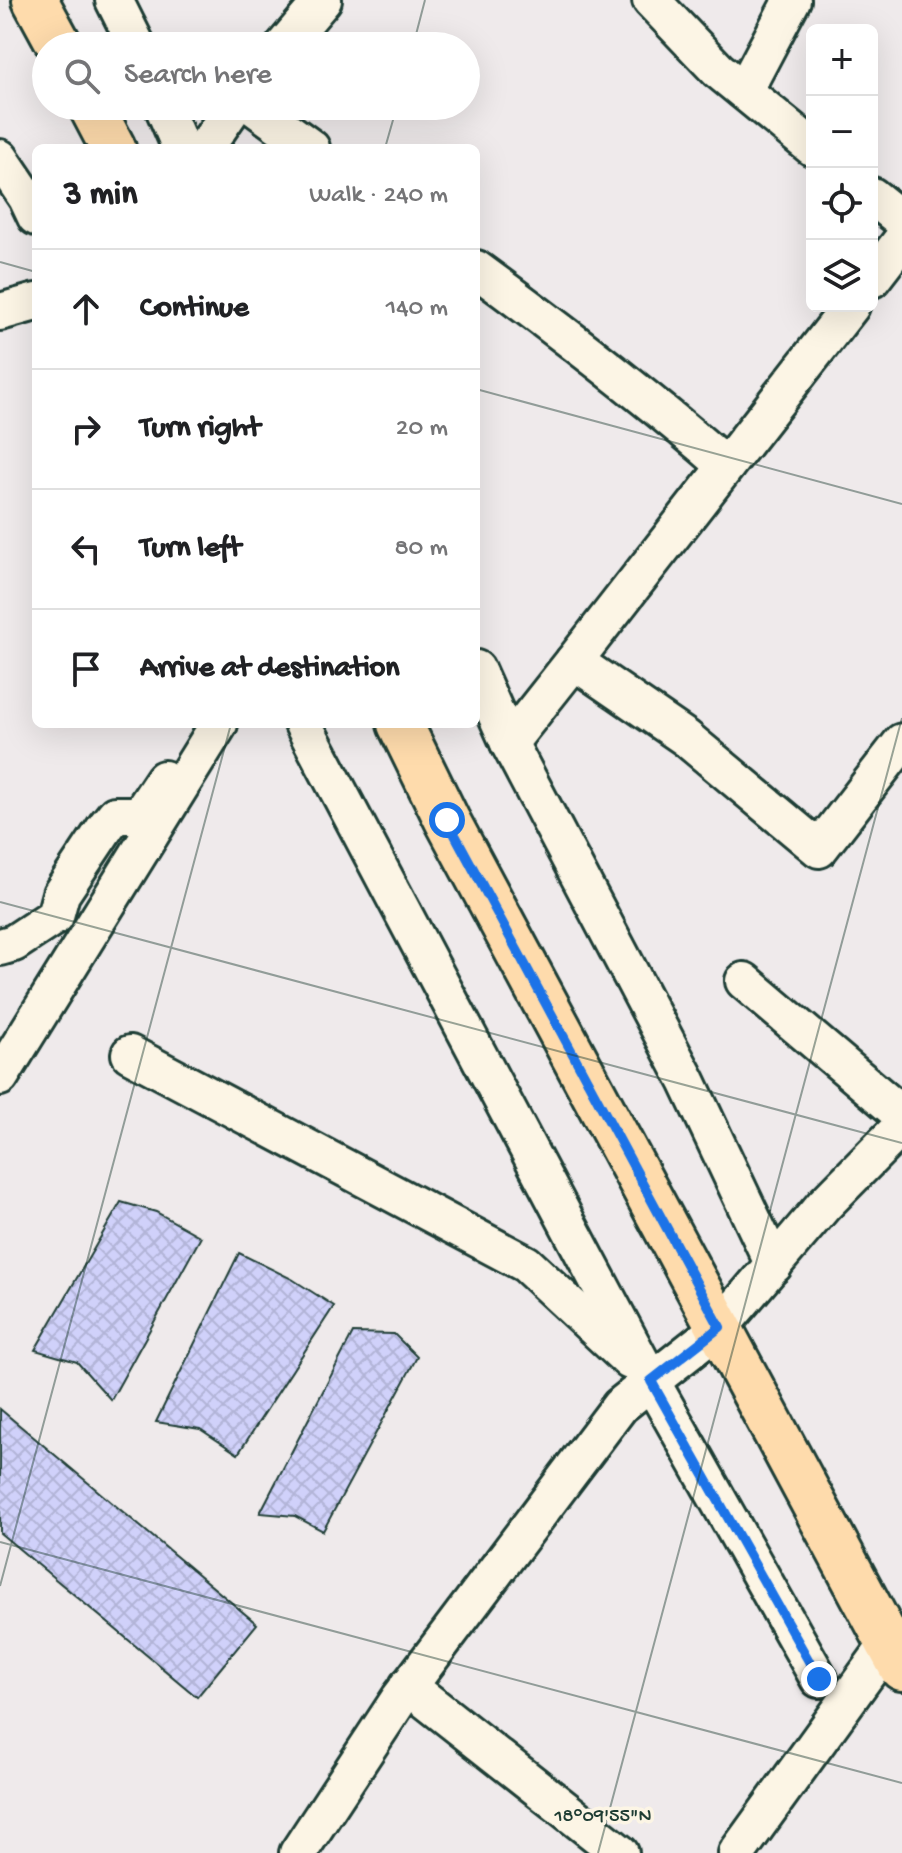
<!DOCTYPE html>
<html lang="en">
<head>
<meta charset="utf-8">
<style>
	:root { --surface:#fff; --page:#f6f6f6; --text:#202124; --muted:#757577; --line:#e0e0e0 }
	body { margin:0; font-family:"Gochi Hand",sans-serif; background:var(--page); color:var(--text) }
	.controls { position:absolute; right:24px; top:24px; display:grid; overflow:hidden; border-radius:12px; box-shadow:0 8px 32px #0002 }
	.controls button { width:72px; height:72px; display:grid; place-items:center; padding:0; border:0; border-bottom:2px solid var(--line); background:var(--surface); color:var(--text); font:40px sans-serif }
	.stop { position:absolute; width:24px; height:24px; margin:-18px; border:6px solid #1a73e8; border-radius:50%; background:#fff }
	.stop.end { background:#1a73e8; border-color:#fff; box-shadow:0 2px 8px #0008 }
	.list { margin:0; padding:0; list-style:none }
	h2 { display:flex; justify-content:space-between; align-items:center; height:104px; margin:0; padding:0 32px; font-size:34px }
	h2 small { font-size:26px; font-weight:400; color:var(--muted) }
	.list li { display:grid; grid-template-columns:52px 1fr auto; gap:24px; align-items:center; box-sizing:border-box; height:120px; padding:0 32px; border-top:2px solid var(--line) }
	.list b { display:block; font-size:30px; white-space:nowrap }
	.list em { font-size:26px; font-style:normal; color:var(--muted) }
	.icon { flex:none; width:44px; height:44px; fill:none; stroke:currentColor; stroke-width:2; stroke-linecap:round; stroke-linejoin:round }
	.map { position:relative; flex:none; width:902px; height:1853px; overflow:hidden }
	.search { position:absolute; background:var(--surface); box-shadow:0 8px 32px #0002; left:32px; top:32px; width:448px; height:88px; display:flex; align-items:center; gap:20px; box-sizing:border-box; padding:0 28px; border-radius:44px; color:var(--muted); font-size:30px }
	.panel { position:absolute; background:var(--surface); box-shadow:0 8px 32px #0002; left:32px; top:144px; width:448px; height:584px; border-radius:12px }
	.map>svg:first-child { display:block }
	.building { fill:url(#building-cross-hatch); stroke:#1f3d34; stroke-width:2 }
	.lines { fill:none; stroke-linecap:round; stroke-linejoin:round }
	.minor-casing { stroke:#1f3d34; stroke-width:42 }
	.major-casing { stroke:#1f3d34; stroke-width:50 }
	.minor { stroke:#fcf5e5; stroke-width:36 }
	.major { stroke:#fedbac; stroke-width:44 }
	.route { stroke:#1a73e8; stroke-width:10 }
	.ticks { fill:none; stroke:#1f3d34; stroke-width:2; stroke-opacity:0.45 }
	.ticks-label { font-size:20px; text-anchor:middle; fill:#1f3d34; stroke:#fcf5e5; stroke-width:7; stroke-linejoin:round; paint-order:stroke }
</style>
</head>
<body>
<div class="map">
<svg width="902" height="1853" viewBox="0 0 902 1853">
	<defs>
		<pattern id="building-cross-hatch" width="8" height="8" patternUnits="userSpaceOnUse" patternTransform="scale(2)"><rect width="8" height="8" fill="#d0d1fa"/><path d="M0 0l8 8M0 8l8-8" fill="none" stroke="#b2b4d7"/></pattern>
	</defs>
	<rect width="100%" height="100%" fill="#efeaeb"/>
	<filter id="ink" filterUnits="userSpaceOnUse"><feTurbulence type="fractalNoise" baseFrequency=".0125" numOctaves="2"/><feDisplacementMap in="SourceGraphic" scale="16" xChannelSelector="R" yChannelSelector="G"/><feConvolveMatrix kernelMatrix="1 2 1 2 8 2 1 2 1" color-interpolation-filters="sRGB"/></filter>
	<g filter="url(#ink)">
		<g class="building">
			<polygon points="121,1202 156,1212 201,1237 111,1400 77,1362 35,1350"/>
			<polygon points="239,1253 292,1279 334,1306 238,1454 200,1429 156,1422"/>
			<polygon points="353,1333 394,1334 417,1357 323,1531 295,1516 260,1513"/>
			<polygon points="0,1409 257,1624 197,1697 0,1533"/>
		</g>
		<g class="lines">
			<defs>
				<g id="minor">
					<polyline points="114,0 137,46"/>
					<polyline points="651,0 718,70 812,147"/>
					<polyline points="284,46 323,0"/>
					<polyline points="744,91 792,0"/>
					<polyline points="163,106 181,148"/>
					<polyline points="253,106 311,148"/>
					<polyline points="205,148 234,106"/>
					<polyline points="0,158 27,198 36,217"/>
					<polyline points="872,196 902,220"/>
					<path d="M476,269c86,63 170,127 250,197"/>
					<polyline points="872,279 902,240"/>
					<polyline points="0,312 36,302"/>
					<polyline points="574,661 686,738 819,849 902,742"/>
					<polyline points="476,669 509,743 687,1081 774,1265"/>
					<polyline points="303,724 651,1381 819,1679"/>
					<polyline points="509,743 574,661 851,306"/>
					<polyline points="0,947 14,943 55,916 61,894 107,825 115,815 140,815 164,779"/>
					<polyline points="744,981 902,1115"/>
					<polyline points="130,1054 526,1264 630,1361"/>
					<polyline points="0,1077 219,724"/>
					<polyline points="408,1686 620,1853"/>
					<polyline points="298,1853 400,1698 620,1406 720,1327 824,1205 902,1126"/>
					<polyline points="737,1853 889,1643"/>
				</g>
				<g id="major">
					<polyline points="35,0 60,46"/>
					<polyline points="91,106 113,148"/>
					<polyline points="400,724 447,820 902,1668"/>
				</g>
			</defs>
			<use href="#minor" class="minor-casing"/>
			<use href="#major" class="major-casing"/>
			<use href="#minor" class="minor"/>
			<use href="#major" class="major"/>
		</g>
	</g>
	<g class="lines" filter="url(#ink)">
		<polyline class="route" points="447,820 720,1327 651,1381 819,1679"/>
	</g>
	<path class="ticks" d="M413,46l12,-46M385,148l12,-42M0,262l36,10M476,389l426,115M0,902l902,241M0,1542l902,241M0,1586l231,-862M598,1853l304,-1135"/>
	<g class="ticks-label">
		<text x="603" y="1821">18°09'55"N</text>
	</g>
</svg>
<div class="controls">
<button>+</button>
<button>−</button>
<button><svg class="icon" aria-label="locate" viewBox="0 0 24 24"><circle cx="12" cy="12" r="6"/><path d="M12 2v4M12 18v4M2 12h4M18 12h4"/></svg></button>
<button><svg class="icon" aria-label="layers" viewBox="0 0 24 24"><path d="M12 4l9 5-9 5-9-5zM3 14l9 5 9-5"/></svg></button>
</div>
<div class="stop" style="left:447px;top:820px"></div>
<div class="stop end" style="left:819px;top:1679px"></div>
<div class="search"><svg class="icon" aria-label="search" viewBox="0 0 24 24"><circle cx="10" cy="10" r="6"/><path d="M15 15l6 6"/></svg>Search here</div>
<section class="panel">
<h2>3 min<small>Walk · 240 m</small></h2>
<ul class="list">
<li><svg class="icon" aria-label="ahead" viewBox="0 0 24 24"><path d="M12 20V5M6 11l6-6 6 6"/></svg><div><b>Continue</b></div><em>140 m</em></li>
<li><svg class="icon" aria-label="right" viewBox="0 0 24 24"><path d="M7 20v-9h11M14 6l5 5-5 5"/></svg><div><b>Turn right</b></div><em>20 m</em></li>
<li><svg class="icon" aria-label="left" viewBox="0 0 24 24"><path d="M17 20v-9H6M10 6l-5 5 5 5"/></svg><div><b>Turn left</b></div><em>80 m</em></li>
<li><svg class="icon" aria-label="arrive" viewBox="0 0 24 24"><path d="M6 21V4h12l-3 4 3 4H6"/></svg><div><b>Arrive at destination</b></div></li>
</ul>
</section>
</div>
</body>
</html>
